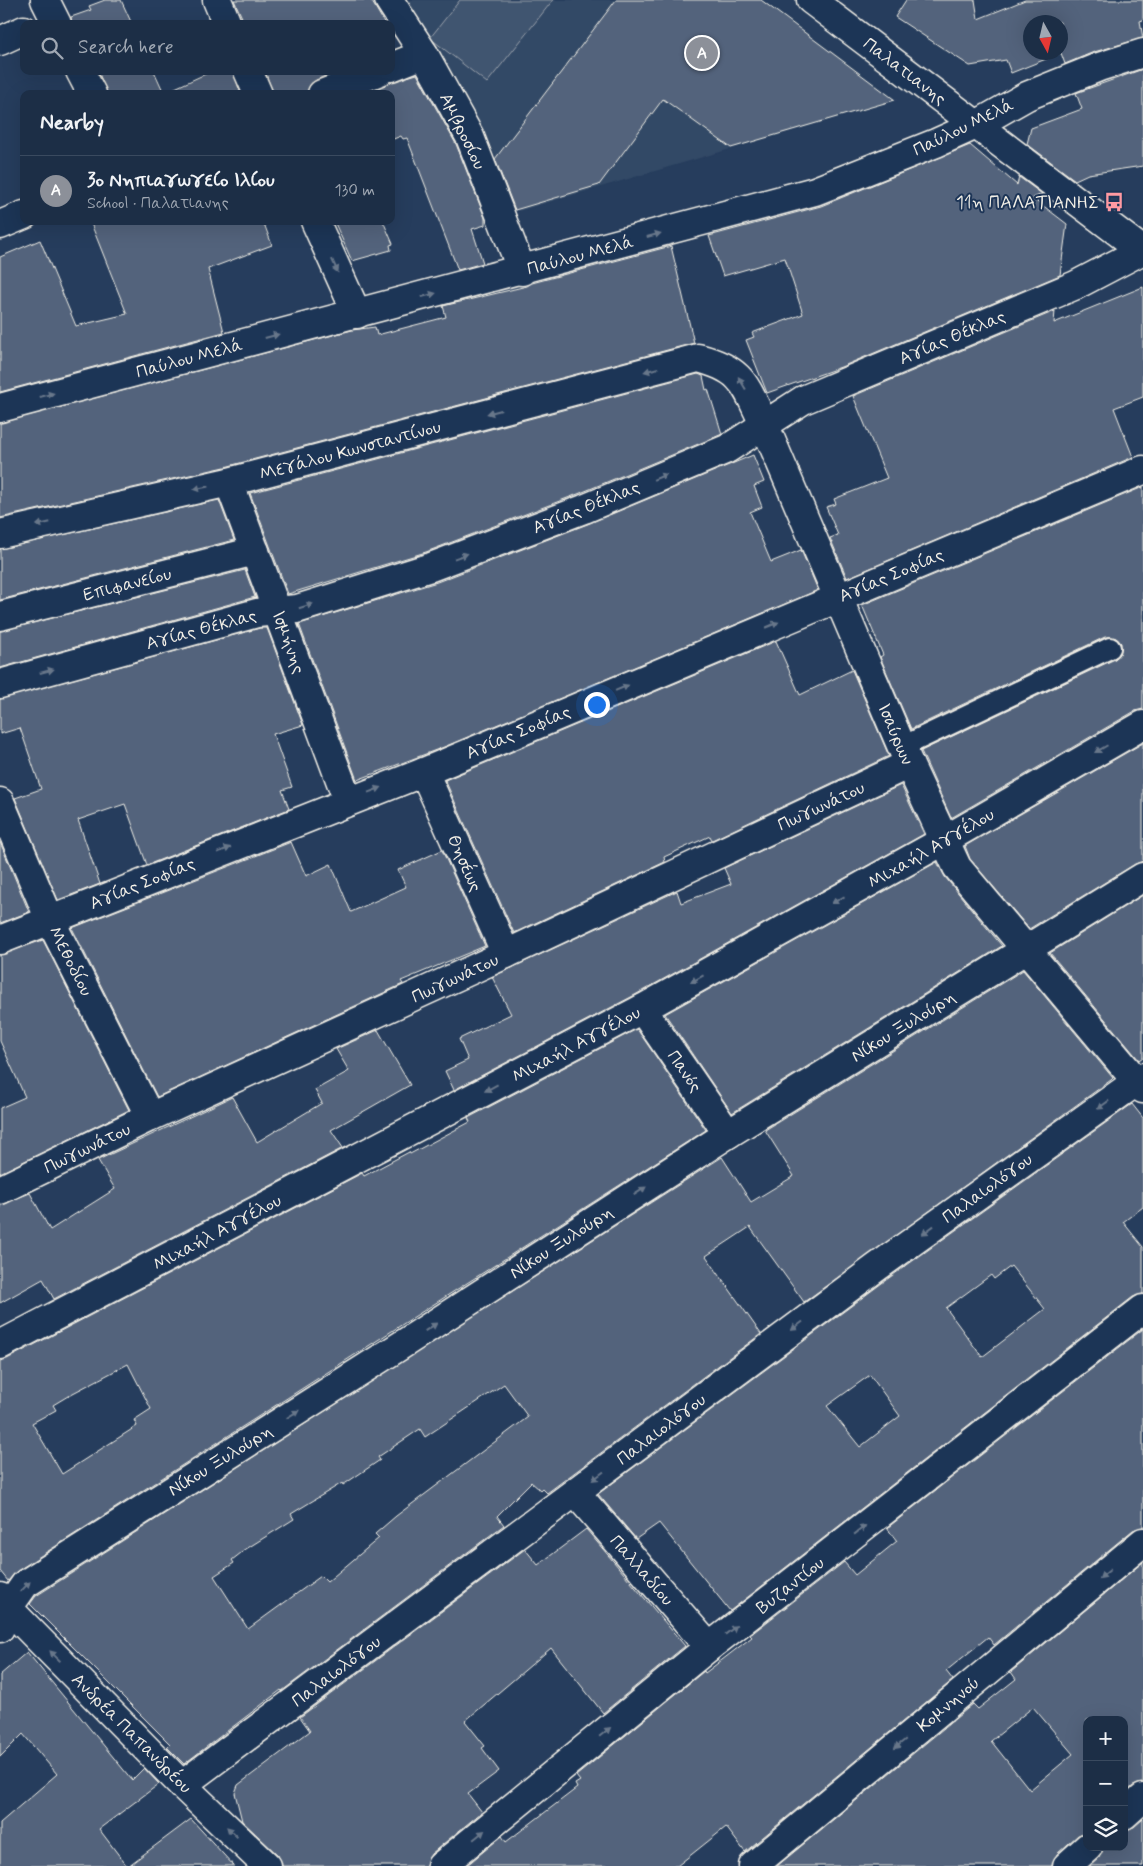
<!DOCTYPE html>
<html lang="en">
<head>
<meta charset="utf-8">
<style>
	:root { --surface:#1c2e46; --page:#293a51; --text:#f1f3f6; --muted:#a0a8b3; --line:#3a4a5f; --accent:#8c9099 }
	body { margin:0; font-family:Mynerve,sans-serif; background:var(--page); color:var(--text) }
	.controls { position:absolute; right:15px; bottom:15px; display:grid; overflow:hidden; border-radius:10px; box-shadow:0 5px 20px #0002 }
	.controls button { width:45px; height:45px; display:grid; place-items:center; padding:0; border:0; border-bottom:1px solid var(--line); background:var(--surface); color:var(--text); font:25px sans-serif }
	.compass { position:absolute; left:1023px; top:15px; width:45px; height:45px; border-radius:50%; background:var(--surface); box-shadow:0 5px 20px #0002; rotate:172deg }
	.you { position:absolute; left:596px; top:704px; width:18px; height:18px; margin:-12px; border:4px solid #fff; border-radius:50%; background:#1a73e8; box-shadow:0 0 0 8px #1a73e833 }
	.badge { display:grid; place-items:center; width:32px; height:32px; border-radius:50%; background:var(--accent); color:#fff; font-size:16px; font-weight:700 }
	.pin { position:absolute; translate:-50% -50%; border:2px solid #fff; box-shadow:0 1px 5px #0006 }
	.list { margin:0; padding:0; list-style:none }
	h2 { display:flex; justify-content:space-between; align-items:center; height:65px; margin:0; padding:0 20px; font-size:21px }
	h2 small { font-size:16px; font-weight:400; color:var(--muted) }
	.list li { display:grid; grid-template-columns:32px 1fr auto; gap:15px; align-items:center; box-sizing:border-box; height:70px; padding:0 20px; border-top:1px solid var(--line) }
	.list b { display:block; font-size:19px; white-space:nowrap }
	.list p { margin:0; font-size:16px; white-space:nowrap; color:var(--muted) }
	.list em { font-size:16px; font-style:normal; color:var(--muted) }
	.icon { flex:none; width:28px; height:28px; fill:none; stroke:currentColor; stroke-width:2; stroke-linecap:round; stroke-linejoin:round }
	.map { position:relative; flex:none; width:1143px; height:1866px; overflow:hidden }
	.search { position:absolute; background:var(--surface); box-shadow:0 5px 20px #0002; left:20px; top:20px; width:375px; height:55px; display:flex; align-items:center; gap:12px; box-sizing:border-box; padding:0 18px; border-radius:10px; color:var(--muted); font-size:19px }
	.panel { position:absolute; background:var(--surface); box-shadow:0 5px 20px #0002; left:20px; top:90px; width:375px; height:135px; border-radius:10px }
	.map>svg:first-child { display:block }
	.built { fill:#334966 }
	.green { fill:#40546f; stroke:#9aa2ac }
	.building { fill:#52647b; stroke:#f4f1e8; fill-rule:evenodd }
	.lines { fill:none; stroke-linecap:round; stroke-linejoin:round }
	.service-casing { stroke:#f4f1e8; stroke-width:24 }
	.pedestrian-casing { stroke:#f4f1e8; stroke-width:31 }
	.minor-casing { stroke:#f4f1e8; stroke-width:31 }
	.secondary-casing { stroke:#f4f1e8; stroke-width:31 }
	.service { stroke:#1d3557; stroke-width:20 }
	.pedestrian { stroke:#1d3557; stroke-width:28 }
	.minor { stroke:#1d3557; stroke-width:28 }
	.secondary { stroke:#1d3557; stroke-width:28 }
	.oneway { fill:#68778a }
	.labels { text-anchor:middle; stroke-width:4; stroke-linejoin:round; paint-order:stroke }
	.street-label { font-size:18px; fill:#f4f1e8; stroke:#1d3557 }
	.poi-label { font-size:18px; fill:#f4f1e8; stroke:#1d3557; text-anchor:end }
</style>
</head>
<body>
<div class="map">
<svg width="1143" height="1866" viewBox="0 0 1143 1866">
	<rect width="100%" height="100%" fill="#263d5d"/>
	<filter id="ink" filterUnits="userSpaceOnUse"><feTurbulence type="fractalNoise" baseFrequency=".02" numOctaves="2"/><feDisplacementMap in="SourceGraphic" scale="10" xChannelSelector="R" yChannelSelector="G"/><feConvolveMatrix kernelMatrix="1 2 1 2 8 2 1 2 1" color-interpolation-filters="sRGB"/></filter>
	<g filter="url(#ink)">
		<polygon class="built" points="405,0 762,0 897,100 519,211 488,140 468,102"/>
		<polygon class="green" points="460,0 553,0 487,83 430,38"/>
		<g class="building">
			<polygon points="105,0 121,0 132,24 72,24 71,17 91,10 89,6"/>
			<polygon points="234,0 371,0 385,24 245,24"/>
			<polygon points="616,0 761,0 895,100 731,148 663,99 599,185 515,210 495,159"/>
			<path d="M906,0h69l3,19 47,-19h118v20l-3,1 3,17 -49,14 -29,12 -4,-11 -50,20 -5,-13 -36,6 -75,-49zM1030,22h30v30h-30z"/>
			<polygon points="1143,69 1143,166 1088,174 1075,180 1027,144 1031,128 1082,109 1076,93"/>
			<polygon points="98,71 154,71 164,93 212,71 233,71 241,94 107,94"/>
			<polygon points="265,71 337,71 316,80 310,85 307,94 273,94"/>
			<polygon points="417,74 456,144 485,218 485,225 472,229 483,263 458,270 407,138 403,139 401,136 391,140 391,94 365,94 390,82"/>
			<polygon points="970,145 1017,185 1019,177 1042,194 1033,198 1067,224 1060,275 841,367 767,393 746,340 754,337 752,333 803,314 785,258 723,276 709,236 821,206"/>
			<polygon points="90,221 263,221 272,245 208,269 224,332 0,392 0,257 40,240 76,326 127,314"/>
			<polygon points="334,221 383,221 393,244 390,245 391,250 352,261"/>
			<polygon points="671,246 694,343 225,467 0,518 0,423 352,330 375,327 377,335 446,317 443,306 527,286 532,283"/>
			<polygon points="1143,287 1143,397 1114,408 1133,457 847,578 830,538 838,535 826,507 836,504 834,499 887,478 853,396 1055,311 1054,323"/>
			<polygon points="698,374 703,376 706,390 708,389 722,434 720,435 578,494 426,552 288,594 250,493"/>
			<polygon points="753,455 764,482 754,486 762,507 750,512 771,562 801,550 818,590 444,747 357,780 299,624 437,582 590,523"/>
			<polygon points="1143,487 1143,709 1135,711 951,818 921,751 1115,659 1120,654 1121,643 1116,638 1105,637 911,729 880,657 883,655 862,605"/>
			<polygon points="219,500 234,540 0,600 0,549"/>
			<polygon points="245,570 255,597 0,668 0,631"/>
			<polygon points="260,628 267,628 303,725 273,734 292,787 282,790 289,809 147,865 125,804 78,820 100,884 58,900 15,798 41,789 20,728 0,734 0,699"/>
			<polygon points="776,641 800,695 852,670 889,756 712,840 710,836 664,857 665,862 514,933 445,780"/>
			<polygon points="1143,743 1143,861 1135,864 1029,929 970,859 965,846"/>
			<polygon points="901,785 924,834 635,995 454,1090 445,1071 468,1060 459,1039 511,1014 492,977 677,891 681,903 731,884 724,868"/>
			<polygon points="0,842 29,912 0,923"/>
			<polygon points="291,842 306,876 331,864 351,912 406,887 398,870 442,850 485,946 401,981 403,984 157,1097 72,928"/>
			<polygon points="937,862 945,877 1002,946 732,1113 665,1014"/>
			<polygon points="1143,895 1143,1057 1139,1060 1050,953"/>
			<polygon points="43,940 129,1110 0,1173 0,1108 25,1097 0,1041 0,955"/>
			<path d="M1023,970l90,108 -2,2 -307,222 -54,-75 -44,29 55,78 -214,159 -5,-5 -2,2 -9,-8 -34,34 7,9 -222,166 -1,-1 -97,74 -17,-17 3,-3 -140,-140 6,-8 686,-439 29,45 43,-26 -29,-46zM504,1384l24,33 -132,99 -21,18 4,4 -52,44 -6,-6 -73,53 -34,-53 20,-13 -2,-3 14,-11 48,-30 -3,-5 51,-31 1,2 37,-25 -2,-3 42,-28 5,8z"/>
			<path d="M637,1029l69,101 -689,441 -9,10 -8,-10v-210l7,-2 355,-186 2,3 45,-24 1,2 60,-32 -2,-4zM128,1364l23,45 -17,11 3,6 -75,48 -30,-51 24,-13 -3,-5 20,-12z"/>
			<polygon points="378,1030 410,1085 331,1130 343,1148 54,1299 43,1279 0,1303 0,1205 30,1193 50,1230 115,1189 98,1160 232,1097 257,1142 322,1103 315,1090 349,1071 336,1049"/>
			<path d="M1132,1104l11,14v89l-20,15 20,25v47l-10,3 -403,314 -71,-88 -23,16 -38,-45 288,-214zM1011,1266l34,43 -63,48 -36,-49 45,-33 3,4zM870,1375l30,41 -40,31 -33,-41z"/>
			<polygon points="1143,1329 1143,1527 1133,1530 994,1645 988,1637 946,1671 953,1680 745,1852 726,1827 677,1866 466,1866 502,1836 506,1842 577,1788 575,1784 580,1781 576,1776 704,1671 705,1673 752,1637 750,1635 844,1562 855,1575 897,1541 887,1528"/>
			<polygon points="586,1529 685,1646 603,1713 551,1648 465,1721 485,1746 482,1748 499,1771 468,1794 482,1812 431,1854 426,1866 282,1866 278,1855 242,1821 235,1793 238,1785 310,1731 300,1717 525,1549 538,1565"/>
			<path d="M1143,1562v221l-10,3 -9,8v-74h-37v112l-9,3 -21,19 -5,12h-275l196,-162 5,5 38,-30 -5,-7zM1033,1707l40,47 -43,36 -39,-49z"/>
			<polygon points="27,1652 132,1780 144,1768 159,1784 99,1829 127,1866 0,1866 0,1823 57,1774 23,1734 0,1757 0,1675"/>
			<polygon points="191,1819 234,1866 128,1866"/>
			<polygon points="1143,1819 1143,1866 1090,1866 1099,1858 1103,1847 1124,1847 1124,1830 1134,1827"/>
		</g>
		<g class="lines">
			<defs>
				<polyline id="service" points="902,747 1110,648"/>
				<g id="pedestrian">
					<polyline points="217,0 227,24"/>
					<polyline points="389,0 424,54 470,137 522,271"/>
					<polyline points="248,71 258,94"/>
				</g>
				<g id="minor">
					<polyline points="45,0 57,24"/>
					<polyline points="811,0 1143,251"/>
					<polyline points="0,41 24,30"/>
					<polyline points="391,67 424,54"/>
					<polyline points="80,71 92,94"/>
					<polyline points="322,94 380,71"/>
					<polyline points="315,221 357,314"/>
					<polyline points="0,225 24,215"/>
					<polyline points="0,408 815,191 936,143 976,125 1027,96 1099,67 1143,53"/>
					<polyline points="229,482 348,801"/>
					<path d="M0,534l229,-52 469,-124c47,12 47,28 67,68l144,338 48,103 186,222"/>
					<polyline points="0,616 255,551"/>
					<polyline points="0,684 257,613 297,609 431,567 584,509 727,449 803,400 1076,285 1143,250"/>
					<polyline points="424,772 506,954"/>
					<polyline points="0,802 50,920 150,1117"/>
					<polyline points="0,940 424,772 1143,470"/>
					<polyline points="642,1009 728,1134"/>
					<polyline points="0,1190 150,1117 506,954 909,764"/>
					<polyline points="0,1345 642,1009 943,841 1143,725"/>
					<polyline points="576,1493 709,1647"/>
					<polyline points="0,1628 8,1608 25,1584 400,1346 728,1134 1143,877"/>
					<polyline points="182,1785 877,1267 1143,1077"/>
					<polyline points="1124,1815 1143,1798"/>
					<polyline points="441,1866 709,1647 1143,1309"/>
					<polyline points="753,1866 1143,1542"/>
					<polyline points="1067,1866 1088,1847"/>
				</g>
				<polyline id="secondary" points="0,1597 8,1608 182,1785 267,1866"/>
			</defs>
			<use href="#service" class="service-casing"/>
			<use href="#pedestrian" class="pedestrian-casing"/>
			<use href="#minor" class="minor-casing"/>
			<use href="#secondary" class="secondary-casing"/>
			<use href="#service" class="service"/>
			<use href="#pedestrian" class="pedestrian"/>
			<use href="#minor" class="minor"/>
			<use href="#secondary" class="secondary"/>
		</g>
		<defs><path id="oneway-solid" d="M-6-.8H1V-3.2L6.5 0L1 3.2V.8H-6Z" transform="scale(1.25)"/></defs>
		<g class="oneway">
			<use href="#oneway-solid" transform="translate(654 235) rotate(-15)"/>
			<use href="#oneway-solid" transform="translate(335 266) rotate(66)"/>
			<use href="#oneway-solid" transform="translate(429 295) rotate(-15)"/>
			<use href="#oneway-solid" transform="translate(272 336) rotate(-15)"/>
			<use href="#oneway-solid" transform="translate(651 370) rotate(165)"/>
			<use href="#oneway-solid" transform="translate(742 383) rotate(-121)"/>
			<use href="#oneway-solid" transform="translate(47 395) rotate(-15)"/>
			<use href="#oneway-solid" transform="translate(494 412) rotate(165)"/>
			<use href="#oneway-solid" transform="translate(660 477) rotate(-23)"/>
			<use href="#oneway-solid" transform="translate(201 488) rotate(169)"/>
			<use href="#oneway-solid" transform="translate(43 524) rotate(167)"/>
			<use href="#oneway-solid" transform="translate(461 556) rotate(-20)"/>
			<use href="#oneway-solid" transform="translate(306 606) rotate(-17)"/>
			<use href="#oneway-solid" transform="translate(772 625) rotate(-23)"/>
			<use href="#oneway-solid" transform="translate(47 671) rotate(-15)"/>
			<use href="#oneway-solid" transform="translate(622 688) rotate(-23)"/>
			<use href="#oneway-solid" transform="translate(1101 749) rotate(150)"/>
			<use href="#oneway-solid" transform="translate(375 790) rotate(-21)"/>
			<use href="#oneway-solid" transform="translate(224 850) rotate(-22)"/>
			<use href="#oneway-solid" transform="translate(838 900) rotate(151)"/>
			<use href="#oneway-solid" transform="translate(697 979) rotate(151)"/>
			<use href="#oneway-solid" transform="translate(491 1088) rotate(152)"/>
			<use href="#oneway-solid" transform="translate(1103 1105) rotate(144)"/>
			<use href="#oneway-solid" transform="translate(640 1191) rotate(-33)"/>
			<use href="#oneway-solid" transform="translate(928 1230) rotate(144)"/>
			<use href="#oneway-solid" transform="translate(797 1326) rotate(143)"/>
			<use href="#oneway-solid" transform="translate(431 1327) rotate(-33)"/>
			<use href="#oneway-solid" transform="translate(293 1414) rotate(-32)"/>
			<use href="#oneway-solid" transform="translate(598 1476) rotate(143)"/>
			<use href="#oneway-solid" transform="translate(860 1530) rotate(-38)"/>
			<use href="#oneway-solid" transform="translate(1105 1574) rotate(140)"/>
			<use href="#oneway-solid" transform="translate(25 1587) rotate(-46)"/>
			<use href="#oneway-solid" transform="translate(731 1630) rotate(-38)"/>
			<use href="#oneway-solid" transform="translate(55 1656) rotate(-135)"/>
			<use href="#oneway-solid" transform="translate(605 1732) rotate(-39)"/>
			<use href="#oneway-solid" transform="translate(900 1744) rotate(140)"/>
			<use href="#oneway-solid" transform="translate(232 1832) rotate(-136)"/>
			<use href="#oneway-solid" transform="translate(479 1835) rotate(-39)"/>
		</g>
	</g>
	<defs>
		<symbol id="bus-bare" viewBox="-9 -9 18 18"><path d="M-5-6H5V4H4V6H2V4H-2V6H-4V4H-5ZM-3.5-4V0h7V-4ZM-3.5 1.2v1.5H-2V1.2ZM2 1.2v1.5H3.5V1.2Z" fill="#ff9aa2" stroke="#1d3557" stroke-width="2.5" paint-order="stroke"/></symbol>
	</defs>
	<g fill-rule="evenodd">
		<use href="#bus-bare" x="1100" y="188" width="28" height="28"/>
	</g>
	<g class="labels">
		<g class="street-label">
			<text transform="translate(905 71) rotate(37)" y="6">Παλατιανης</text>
			<text transform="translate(963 127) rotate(-26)" y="6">Παύλου Μελά</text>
			<text transform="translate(463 131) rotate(64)" y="6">Αμβροσίου</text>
			<text transform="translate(580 255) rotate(-15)" y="6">Παύλου Μελά</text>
			<text transform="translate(952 337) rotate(-23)" y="6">Αγίας Θέκλας</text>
			<text transform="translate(189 358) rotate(-15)" y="6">Παύλου Μελά</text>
			<text transform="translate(350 450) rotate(-15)" y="6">Μεγάλου Κωνσταντίνου</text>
			<text transform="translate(586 507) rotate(-22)" y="6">Αγίας Θέκλας</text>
			<text transform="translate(891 575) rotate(-23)" y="6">Αγίας Σοφίας</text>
			<text transform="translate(127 584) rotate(-14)" y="6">Επιφανείου</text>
			<text transform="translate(201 629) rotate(-15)" y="6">Αγίας Θέκλας</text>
			<text transform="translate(289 642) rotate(70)" y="6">Ισμήνης</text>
			<text transform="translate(518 732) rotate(-23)" y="6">Αγίας Σοφίας</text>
			<text transform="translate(896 734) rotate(67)" y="6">Ισαύρων</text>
			<text transform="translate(821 806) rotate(-25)" y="6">Πωγωνάτου</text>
			<text transform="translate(931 848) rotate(-30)" y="6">Μιχαήλ Αγγέλου</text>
			<text transform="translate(465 863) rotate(66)" y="6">Θησέως</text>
			<text transform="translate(142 883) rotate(-22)" y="6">Αγίας Σοφίας</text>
			<text transform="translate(71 961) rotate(63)" y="6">Μεθοδίου</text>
			<text transform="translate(455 978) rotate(-25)" y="6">Πωγωνάτου</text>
			<text transform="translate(903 1026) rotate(-32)" y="6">Νίκου Ξυλούρη</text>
			<text transform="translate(576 1044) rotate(-28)" y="6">Μιχαήλ Αγγέλου</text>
			<text transform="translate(685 1071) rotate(55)" y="6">Πανός</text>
			<text transform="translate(87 1148) rotate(-26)" y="6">Πωγωνάτου</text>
			<text transform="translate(987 1188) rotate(-36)" y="6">Παλαιολόγου</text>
			<text transform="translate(217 1232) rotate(-28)" y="6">Μιχαήλ Αγγέλου</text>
			<text transform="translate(561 1242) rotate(-33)" y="6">Νίκου Ξυλούρη</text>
			<text transform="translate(661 1429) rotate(-37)" y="6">Παλαιολόγου</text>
			<text transform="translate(220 1460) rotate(-32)" y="6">Νίκου Ξυλούρη</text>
			<text transform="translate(642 1570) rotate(49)" y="6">Παλλαδίου</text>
			<text transform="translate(790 1585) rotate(-38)" y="6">Βυζαντίου</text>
			<text transform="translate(336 1671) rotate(-37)" y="6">Παλαιολόγου</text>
			<text transform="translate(948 1704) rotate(-40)" y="6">Κομνηνού</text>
			<text transform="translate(132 1733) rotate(45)" y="6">Ανδρέα Παπανδρέου</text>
		</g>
		<g class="poi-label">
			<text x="1099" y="208">11η ΠΑΛΑΤΙΑΝΗΣ</text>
		</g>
	</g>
</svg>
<div class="controls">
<button>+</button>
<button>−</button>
<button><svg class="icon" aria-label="layers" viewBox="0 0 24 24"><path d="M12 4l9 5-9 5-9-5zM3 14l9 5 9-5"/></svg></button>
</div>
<svg class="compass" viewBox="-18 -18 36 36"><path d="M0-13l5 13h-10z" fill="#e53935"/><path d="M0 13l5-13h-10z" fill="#a0a8b3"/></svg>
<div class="you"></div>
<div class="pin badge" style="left:702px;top:53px">A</div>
<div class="search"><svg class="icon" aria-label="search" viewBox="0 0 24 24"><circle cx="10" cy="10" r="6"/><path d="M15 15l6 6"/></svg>Search here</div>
<section class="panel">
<h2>Nearby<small></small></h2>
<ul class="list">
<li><span class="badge">A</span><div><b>3ο Νηπιαγωγείο Ιλίου</b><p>School · Παλατιανης</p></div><em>130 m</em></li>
</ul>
</section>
</div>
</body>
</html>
